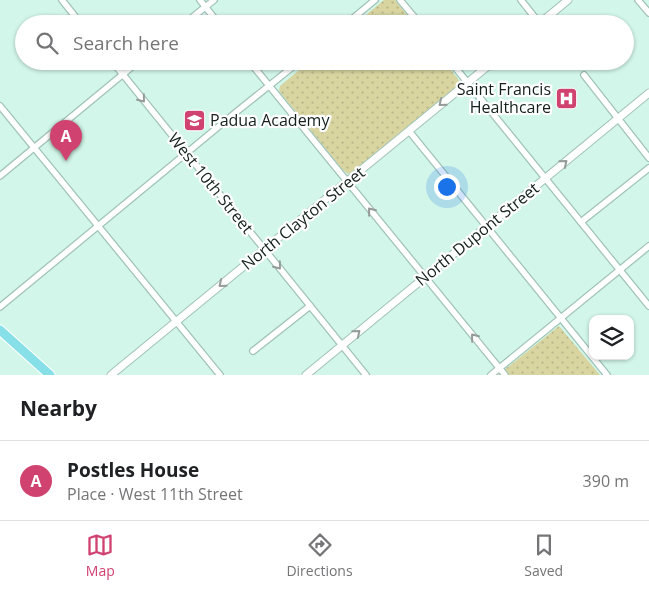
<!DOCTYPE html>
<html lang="en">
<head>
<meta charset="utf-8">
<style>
	:root { --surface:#fff; --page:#f2f2f2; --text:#202124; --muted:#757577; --line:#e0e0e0; --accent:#d04270 }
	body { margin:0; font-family:"Open Sans",sans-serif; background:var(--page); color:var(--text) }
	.controls { position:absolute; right:15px; bottom:15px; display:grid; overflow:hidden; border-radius:10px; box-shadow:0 1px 4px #0004 }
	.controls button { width:45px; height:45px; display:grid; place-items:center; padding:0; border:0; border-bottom:1px solid var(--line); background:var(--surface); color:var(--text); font:25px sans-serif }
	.you { position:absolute; left:446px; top:186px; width:18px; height:18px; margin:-12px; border:4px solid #fff; border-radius:50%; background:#1a73e8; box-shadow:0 0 0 8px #1a73e833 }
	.badge { display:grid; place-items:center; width:32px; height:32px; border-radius:50%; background:var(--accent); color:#fff; font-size:16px; font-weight:700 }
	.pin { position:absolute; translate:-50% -41px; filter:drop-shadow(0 1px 2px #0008) }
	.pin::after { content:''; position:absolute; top:26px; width:18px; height:15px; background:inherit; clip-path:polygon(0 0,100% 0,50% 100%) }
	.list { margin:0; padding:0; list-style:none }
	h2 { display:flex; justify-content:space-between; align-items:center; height:65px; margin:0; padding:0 20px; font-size:21px }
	h2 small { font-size:16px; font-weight:400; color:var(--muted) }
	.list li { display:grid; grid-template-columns:32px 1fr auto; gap:15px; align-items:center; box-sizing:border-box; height:80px; padding:0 20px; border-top:1px solid var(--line) }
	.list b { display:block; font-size:19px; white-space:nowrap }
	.list p { margin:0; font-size:16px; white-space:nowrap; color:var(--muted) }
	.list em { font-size:16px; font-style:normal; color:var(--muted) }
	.icon { flex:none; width:28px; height:28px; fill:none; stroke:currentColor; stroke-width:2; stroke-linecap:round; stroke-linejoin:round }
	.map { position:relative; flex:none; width:649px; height:375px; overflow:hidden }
	.search { position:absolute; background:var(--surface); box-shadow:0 1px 4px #0004; left:15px; right:15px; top:15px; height:55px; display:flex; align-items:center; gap:12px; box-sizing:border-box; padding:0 18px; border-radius:28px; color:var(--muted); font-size:19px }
	.sheet { height:145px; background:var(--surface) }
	nav { display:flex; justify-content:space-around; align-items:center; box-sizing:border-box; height:70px; border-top:1px solid var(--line); background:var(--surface); font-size:14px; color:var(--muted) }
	nav a { display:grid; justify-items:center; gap:2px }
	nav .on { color:var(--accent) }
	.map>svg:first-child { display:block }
	.park { fill:url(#park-dots) }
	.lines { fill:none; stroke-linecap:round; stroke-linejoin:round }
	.minor-casing { stroke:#a1c3b7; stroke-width:8 }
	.tertiary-casing { stroke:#a1c3b7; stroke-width:9 }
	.primary-casing { stroke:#fff; stroke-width:11 }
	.minor { stroke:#fff; stroke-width:5.5 }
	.tertiary { stroke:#fff; stroke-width:7 }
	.primary { stroke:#87dfe7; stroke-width:9 }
	.oneway { stroke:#959b99 }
	.labels { text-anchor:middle; stroke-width:4.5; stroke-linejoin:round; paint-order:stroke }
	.poi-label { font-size:16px; fill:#14211d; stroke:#fff; text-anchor:end }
	.street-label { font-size:16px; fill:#14211d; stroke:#fff }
</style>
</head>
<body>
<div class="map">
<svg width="649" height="375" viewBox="0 0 649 375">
	<defs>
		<pattern id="park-dots" width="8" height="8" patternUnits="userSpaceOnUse" patternTransform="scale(1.25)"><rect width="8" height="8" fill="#d8d5a1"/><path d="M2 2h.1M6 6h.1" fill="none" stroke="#b8b78a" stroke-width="1.8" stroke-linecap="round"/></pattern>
	</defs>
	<rect width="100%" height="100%" fill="#d2f6e9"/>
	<g class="park">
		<polygon points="384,0 395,0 414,24 355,24"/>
		<polygon points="310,61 444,61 461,83 352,172 348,174 342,169 279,91 280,86"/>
		<polygon points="559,326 600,375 498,375"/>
	</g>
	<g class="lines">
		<defs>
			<g id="minor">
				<polyline points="62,0 81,24"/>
				<polyline points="200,0 219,24"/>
				<polyline points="400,0 420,24"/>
				<polyline points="521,0 540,24"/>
				<polyline points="638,0 649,13"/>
				<polyline points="184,24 214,0"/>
				<polyline points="346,24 375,0"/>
				<polyline points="112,61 366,375"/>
				<polyline points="249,61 505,375"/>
				<polyline points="450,61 649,306"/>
				<polyline points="584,75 649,158"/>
				<polyline points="0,106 220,375"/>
				<polyline points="409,131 607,375"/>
				<polyline points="0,176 139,61"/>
				<polyline points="581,222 649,168"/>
				<polyline points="0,307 235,113 300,61"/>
				<polyline points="253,351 310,306"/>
				<polyline points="491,375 649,246"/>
			</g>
			<g id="tertiary">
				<polyline points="539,24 568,0"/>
				<polyline points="111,375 494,61"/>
				<polyline points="306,375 649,93"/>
			</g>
			<polyline id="primary" points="0,330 50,375"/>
		</defs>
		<use href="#minor" class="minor-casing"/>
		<use href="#tertiary" class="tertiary-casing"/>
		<use href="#primary" class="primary-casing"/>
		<use href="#minor" class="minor"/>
		<use href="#tertiary" class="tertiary"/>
		<use href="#primary" class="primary"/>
	</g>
	<defs><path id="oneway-chevron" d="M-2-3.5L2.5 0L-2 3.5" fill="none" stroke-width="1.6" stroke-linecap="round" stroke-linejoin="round" transform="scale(1.25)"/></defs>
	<g class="oneway">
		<use href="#oneway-chevron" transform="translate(142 99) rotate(51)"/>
		<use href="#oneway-chevron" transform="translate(442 103) rotate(141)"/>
		<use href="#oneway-chevron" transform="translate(564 163) rotate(-39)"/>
		<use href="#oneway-chevron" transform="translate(371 211) rotate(-129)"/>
		<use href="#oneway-chevron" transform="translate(278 266) rotate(51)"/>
		<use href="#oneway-chevron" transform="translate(222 284) rotate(141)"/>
		<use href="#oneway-chevron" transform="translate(357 333) rotate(-39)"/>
		<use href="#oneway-chevron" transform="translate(474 337) rotate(-129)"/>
	</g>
	<defs>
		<symbol id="hospital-square" viewBox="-11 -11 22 22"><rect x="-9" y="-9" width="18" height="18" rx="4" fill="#d04270" stroke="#fff"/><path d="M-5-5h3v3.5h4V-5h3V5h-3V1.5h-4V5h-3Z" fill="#fff"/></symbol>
		<symbol id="school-square" viewBox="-11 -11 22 22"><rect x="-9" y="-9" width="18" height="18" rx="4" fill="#d04270" stroke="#fff"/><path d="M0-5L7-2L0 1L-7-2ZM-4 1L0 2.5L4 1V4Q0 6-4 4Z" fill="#fff"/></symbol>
	</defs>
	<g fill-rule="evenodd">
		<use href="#hospital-square" x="554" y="86" width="25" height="25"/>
		<use href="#school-square" x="182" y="108" width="25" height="25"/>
	</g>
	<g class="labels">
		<g class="poi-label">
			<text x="551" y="95">Saint Francis<tspan x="551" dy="18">Healthcare</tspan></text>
			<text x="210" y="126" text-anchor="start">Padua Academy</text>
		</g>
		<g class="street-label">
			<text transform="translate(211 183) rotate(51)" y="6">West 10th Street</text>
			<text transform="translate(303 218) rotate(-39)" y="6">North Clayton Street</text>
			<text transform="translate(477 234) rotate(-39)" y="6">North Dupont Street</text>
		</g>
	</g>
</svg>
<div class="controls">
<button><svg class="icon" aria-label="layers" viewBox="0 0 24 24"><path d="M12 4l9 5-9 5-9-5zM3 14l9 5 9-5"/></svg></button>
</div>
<div class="you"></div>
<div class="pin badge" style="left:66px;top:161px">A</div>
<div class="search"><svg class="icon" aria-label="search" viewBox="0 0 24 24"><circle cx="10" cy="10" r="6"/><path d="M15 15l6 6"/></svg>Search here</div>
</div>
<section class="sheet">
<h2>Nearby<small></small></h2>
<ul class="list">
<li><span class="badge">A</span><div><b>Postles House</b><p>Place · West 11th Street</p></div><em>390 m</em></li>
</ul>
</section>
<nav>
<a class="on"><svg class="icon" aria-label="map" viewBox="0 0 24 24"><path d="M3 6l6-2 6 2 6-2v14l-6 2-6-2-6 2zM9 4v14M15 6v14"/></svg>Map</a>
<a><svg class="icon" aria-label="directions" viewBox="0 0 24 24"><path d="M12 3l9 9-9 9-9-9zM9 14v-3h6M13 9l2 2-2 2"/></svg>Directions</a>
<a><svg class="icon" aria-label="saved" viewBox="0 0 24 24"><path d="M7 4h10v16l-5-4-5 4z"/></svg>Saved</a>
</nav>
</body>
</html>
